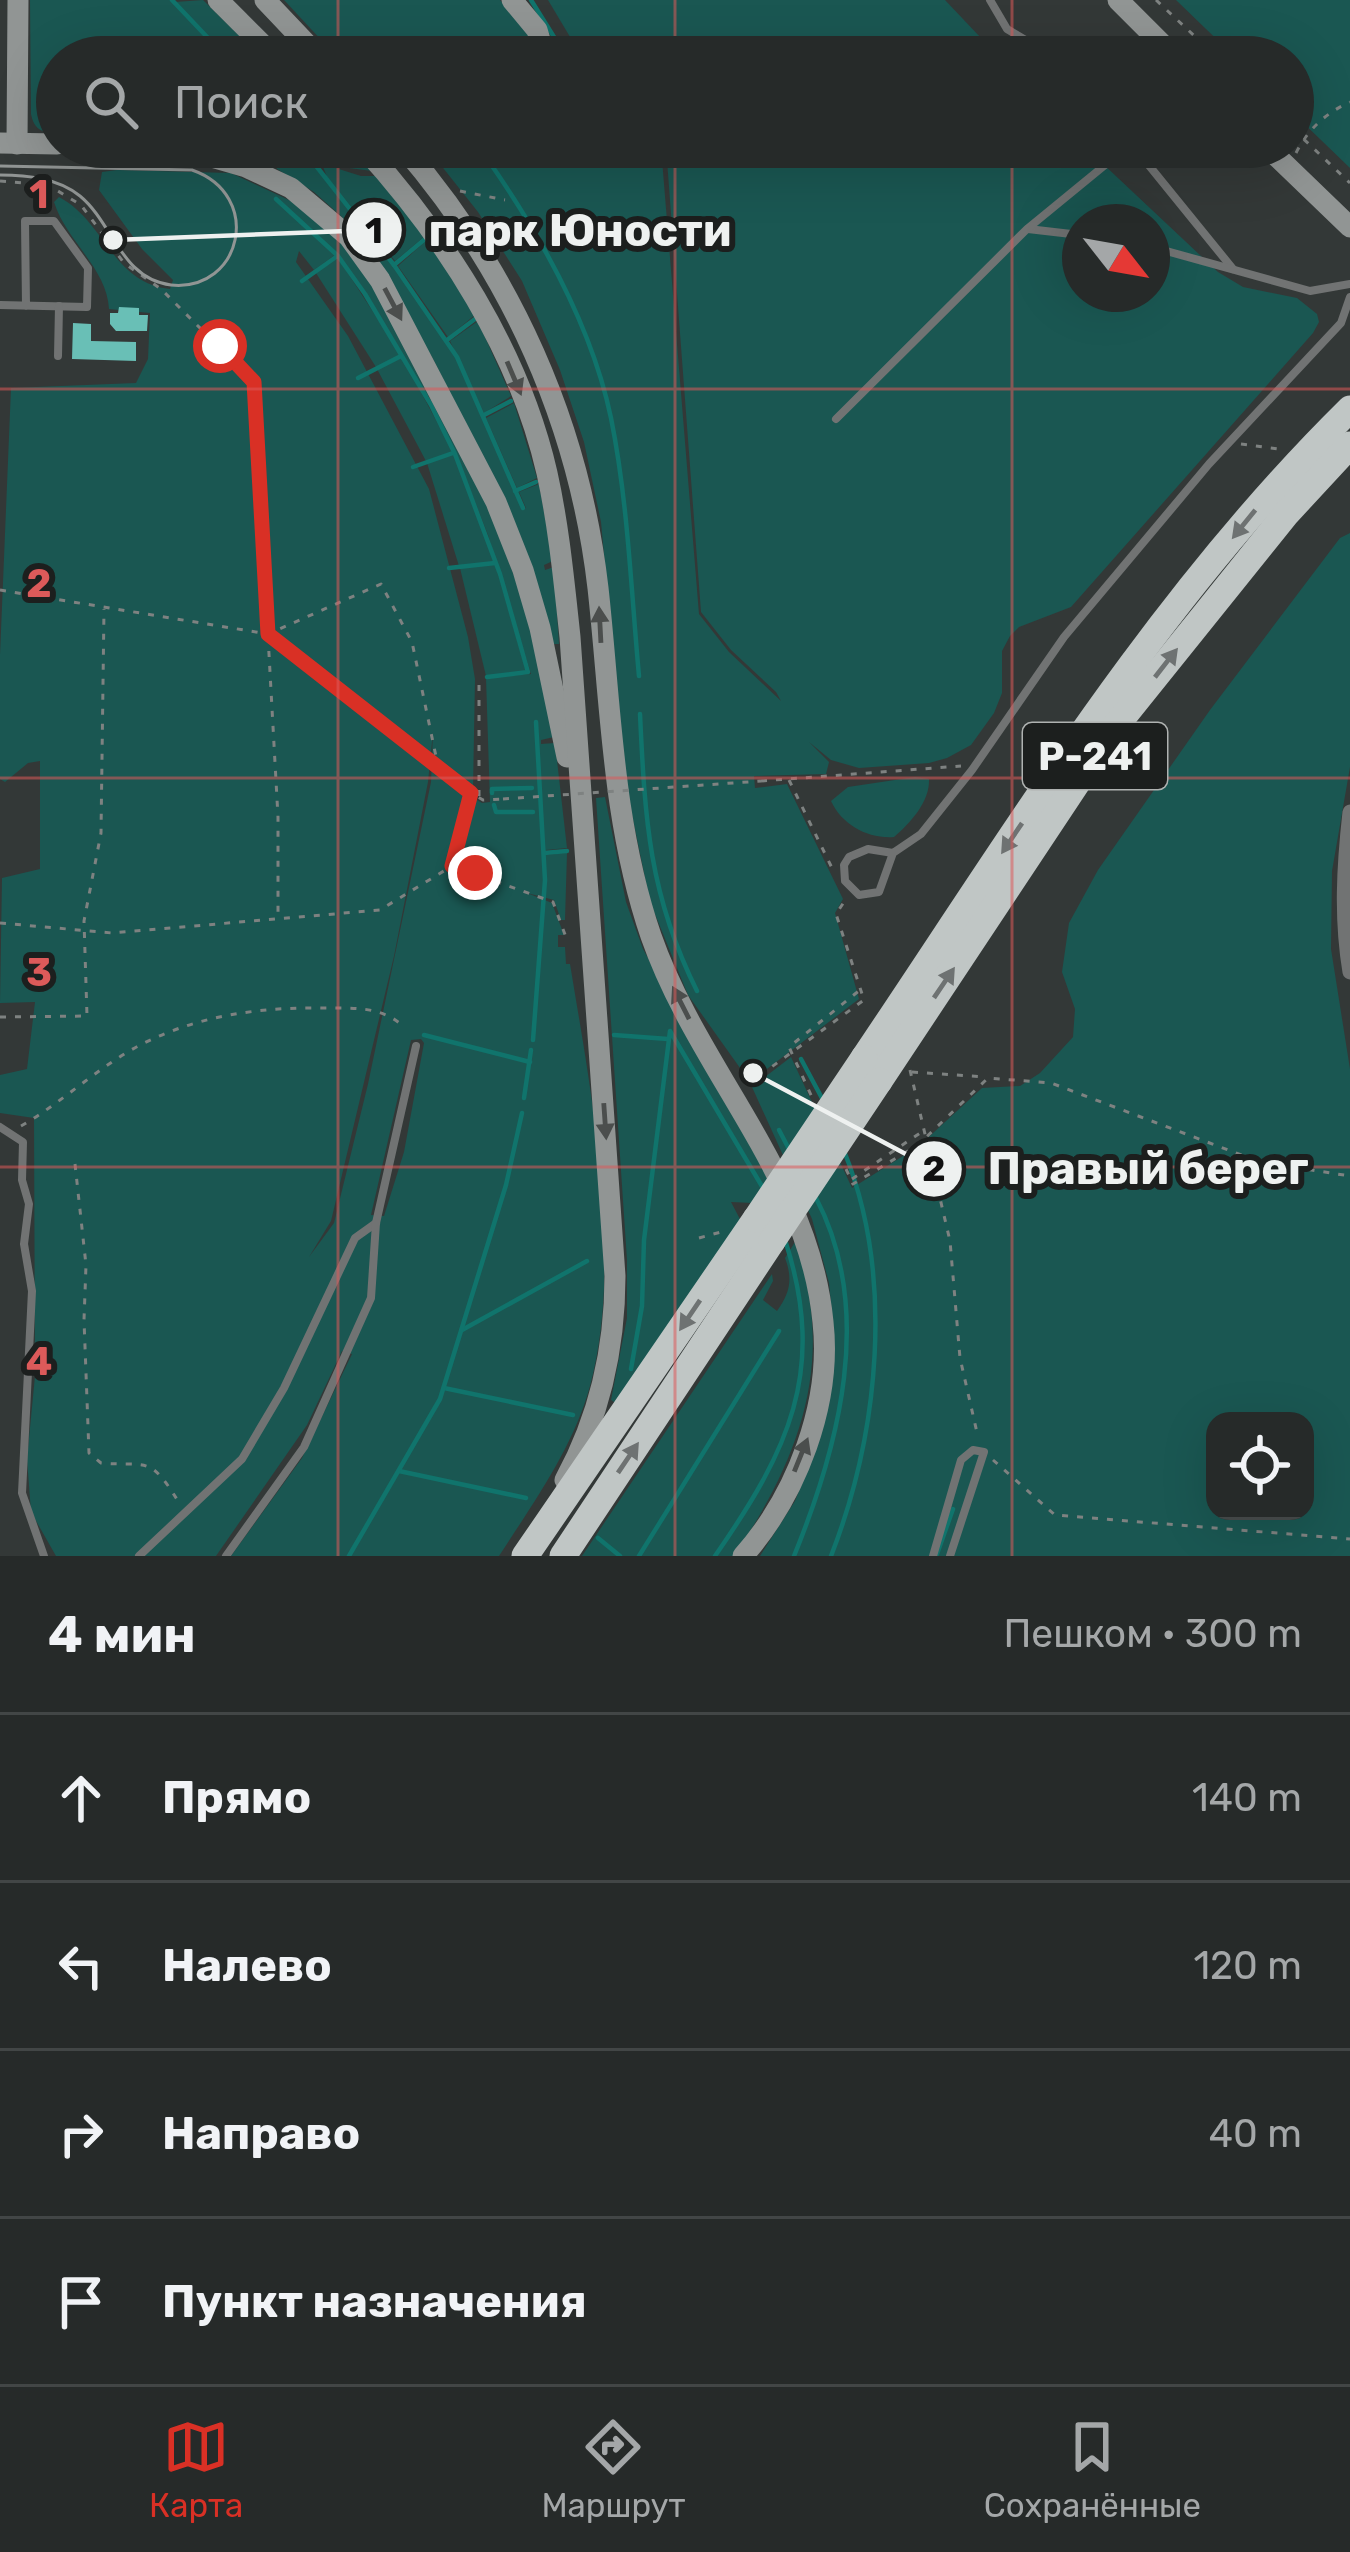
<!DOCTYPE html>
<html lang="ru">
<head>
<meta charset="utf-8">
<style>
	:root { --surface:#262a29; --page:#323635; --text:#f1f3f6; --muted:#a4a7a8; --line:#424646; --accent:#d93025 }
	body { margin:0; font-family:Rubik,sans-serif; background:var(--page); color:var(--text) }
	.controls { position:absolute; right:36px; bottom:36px; display:grid; overflow:hidden; border-radius:24px; box-shadow:0 12px 48px #0002 }
	.controls button { width:108px; height:108px; display:grid; place-items:center; padding:0; border:0; border-bottom:3px solid var(--line); background:var(--surface); color:var(--text); font:60px sans-serif }
	.compass { position:absolute; left:1062px; top:204px; width:108px; height:108px; border-radius:50%; background:var(--surface); box-shadow:0 12px 48px #0002; rotate:121deg }
	.stop { position:absolute; width:36px; height:36px; margin:-27px; border:9px solid #d93025; border-radius:50%; background:#fff }
	.stop.end { background:#d93025; border-color:#fff; box-shadow:0 3px 12px #0008 }
	.list { margin:0; padding:0; list-style:none }
	h2 { display:flex; justify-content:space-between; align-items:center; height:156px; margin:0; padding:0 48px; font-size:51px }
	h2 small { font-size:39px; font-weight:400; color:var(--muted) }
	.list li { display:grid; grid-template-columns:78px 1fr auto; gap:36px; align-items:center; box-sizing:border-box; height:168px; padding:0 48px; border-top:3px solid var(--line) }
	.list b { display:block; font-size:45px; white-space:nowrap }
	.list em { font-size:39px; font-style:normal; color:var(--muted) }
	.icon { flex:none; width:66px; height:66px; fill:none; stroke:currentColor; stroke-width:2; stroke-linecap:round; stroke-linejoin:round }
	.map { position:relative; flex:none; width:1350px; height:1556px; overflow:hidden }
	.search { position:absolute; background:var(--surface); box-shadow:0 12px 48px #0002; left:36px; right:36px; top:36px; height:132px; display:flex; align-items:center; gap:30px; box-sizing:border-box; padding:0 42px; border-radius:66px; color:var(--muted); font-size:45px }
	.sheet { height:828px; background:var(--surface) }
	nav { display:flex; justify-content:space-around; align-items:center; box-sizing:border-box; height:168px; border-top:3px solid var(--line); background:var(--surface); font-size:33px; color:var(--muted) }
	nav a { display:grid; justify-items:center; gap:6px }
	nav .on { color:var(--accent) }
	.map>svg:first-child { display:block }
	.green { fill:#1a5752; fill-rule:evenodd }
	.lines { fill:none; stroke-linecap:round; stroke-linejoin:round }
	.stream { stroke:#10746c; stroke-width:4.5 }
	.building { fill:#69bfb6 }
	.path { stroke:#7e8281; stroke-width:3; stroke-dasharray:6 9; stroke-linecap:butt }
	.lane { stroke:#717373; stroke-width:8 }
	.street { stroke:#717373; stroke-width:15 }
	.secondary { stroke:#919594; stroke-width:21 }
	.highway { stroke:#c0c6c5; stroke-width:27 }
	.tram { stroke:#919594; stroke-width:3 }
	.path-bridge { stroke:#7e8281; stroke-width:3; stroke-dasharray:6 9; stroke-linecap:butt }
	.highway-bridge { stroke:#c0c6c5; stroke-width:27 }
	.oneway { fill:#4b4e4d }
	.oneway2 { fill:#6e7272 }
	.route { stroke:#d93025; stroke-width:15 }
	.grid { fill:none; stroke:#dc5a5a; stroke-width:3; stroke-opacity:0.55 }
	.labels { text-anchor:middle; stroke-width:12; stroke-linejoin:round; paint-order:stroke }
	.shield { fill:#1c1f1e; stroke:#afb2b1; stroke-width:3 }
	.shield-label { font-size:39px; font-weight:bold; fill:#eef1f0 }
	.grid-label { font-size:39px; text-anchor:middle; font-weight:bold; fill:#dc5a5a; stroke:#1c1f1e; stroke-width:12; stroke-linejoin:round; paint-order:stroke }
	.leader { fill:none; stroke:#eef1f0; stroke-width:4.5 }
	.callout-dot { fill:#eef1f0; stroke:#1c1f1e; stroke-width:4.5 }
	.mark-label { font-size:36px; text-anchor:middle; font-weight:bold; fill:#111 }
	.callout-label { font-size:45px; text-anchor:middle; font-weight:bold; fill:#eef1f0; stroke:#1c1f1e; stroke-width:12; stroke-linejoin:round; paint-order:stroke }
</style>
</head>
<body>
<div class="map">
<svg width="1350" height="1556" viewBox="0 0 1350 1556">
	<rect width="100%" height="100%" fill="#333837"/>
	<g class="green">
		<path d="M30,0h140l54,57h-167v77c-15,-2 -23,-4 -26,-20z"/>
		<polygon points="203,0 260,56 259,57 229,57 175,2"/>
		<polygon points="284,0 500,0 526,27 538,57 337,57"/>
		<polygon points="548,0 945,0 999,57 582,57"/>
		<polygon points="1176,0 1350,0 1350,168 1293,113 1293,57 1235,57"/>
		<path d="M485,147h176l38,467 30,38 52,49 -5,-9 -45,-42 -30,-38 -35,-465h419l133,125 25,15 54,11 20,16 2,8 -6,11 -242,274 -52,20 -9,9 -8,15v42l-8,20 -23,32 -24,13 -18,5 -70,5 -28,-8 -22,-18 20,20 -3,12 -72,2 1,12 32,-4 56,115 -8,14 24,86 -109,83 -62,-87 -38,-93 -25,-121 -24,-259 -17,-80 -24,-72 -38,-89 -44,-69 -42,-53 8,-5zM1080,222h72v72h-72z"/>
		<polygon points="279,161 363,162 372,171 326,165 361,176 376,176 425,236 395,261 327,177 322,164 317,166 394,266 456,357 523,510 526,508 519,492 539,484 553,561 544,565 545,570 554,567 559,644 552,644 512,518 432,357 342,217 314,192 277,169 275,164"/>
		<path d="M117,170l114,3 75,35 36,32 25,36 66,117 -6,3 -87,-140 -65,-58 60,57 -21,15 -15,-19 -3,11 52,74 81,153 39,148 7,42 -2,111 -32,-24 -2,3 29,24 -18,76h3l18,-73 11,7 8,-1 -4,-124 45,-4 -43,-139 -32,-82 -26,-53 6,-3 38,72 53,141 27,127 -13,3v4l14,-1 12,105 -21,2v5l21,-2 -2,67h-4l-7,-20 -27,-7 25,10 12,32h-6v12h7l1,17h4c21,127 54,296 20,422 -17,62 -56,116 -91,170h-268l71,-98 50,-104 -10,-3 -35,74 -91,131h-160l-25,-44 -4,-53 8,-83 -1,-258 -34,-5v-38l27,-6 8,-67 -35,1 2,-125 38,-9v-108l-12,2 -23,19 -5,-3v-124l11,-267 125,-5 12,-24 2,-46 -41,-4c-2,-41 -43,-68 -55,-107l5,-5c46,24 53,86 111,92l3,-9 -31,-31 -43,-59 3,-18zM433,732l-2,50 -63,302 -34,139 -25,34 22,-36 63,-265 34,-174zM421,1039l3,4 -20,109 -20,64 -13,-1 40,-175z"/>
		<polygon points="428,239 475,315 448,337 398,266"/>
		<polygon points="338,258 401,355 376,367 316,273"/>
		<polygon points="478,321 511,396 484,413 450,341"/>
		<polygon points="402,357 453,452 426,461 377,369"/>
		<polygon points="514,403 537,478 517,488 486,418"/>
		<polygon points="454,454 494,562 459,566 427,463"/>
		<path d="M1350,533v234l-18,104 -1,78 19,120v487h-590l35,-55 22,-56 16,-121 -4,-41 -17,-64 -60,-132 39,-30 61,131 67,-42 63,-58 38,-2 20,-13 33,-36 2,-28 -13,-37 7,-49 29,-53 112,-160 130,-172zM1215,1421h90v90h-90z"/>
		<polygon points="495,564 526,671 486,676 460,568"/>
		<path d="M915,777l14,2c1,23 -19,44 -35,58 -26,2 -52,-12 -63,-36l17,-14z"/>
		<polygon points="605,797 626,902 643,949 770,1177 753,1203 731,1202 741,1221 617,1404 611,1400 627,1318 627,1260 596,798"/>
		<path d="M795,1242c42,118 5,216 -61,314h-152l190,-282 1,7 -10,19 14,11c13,-18 16,-32 8,-53z"/>
	</g>
	<g class="lines">
		<g class="stream">
			<polyline points="172,0 226,57"/>
			<polyline points="531,0 554,37 558,57"/>
			<path d="M509,147l-21,13c53,76 104,167 123,258 17,84 20,172 28,258"/>
			<polyline points="317,167 394,265 457,357 523,508"/>
			<polyline points="276,199 338,256 365,294 431,405 455,454 500,574 528,672 487,677"/>
			<polyline points="394,265 425,239"/>
			<polyline points="302,281 336,257"/>
			<polyline points="447,340 475,319"/>
			<polyline points="358,378 401,356"/>
			<polyline points="484,415 511,401"/>
			<polyline points="413,467 453,453"/>
			<polyline points="515,491 536,482"/>
			<polyline points="449,568 495,563"/>
			<path d="M640,714c5,106 9,181 57,277"/>
			<polyline points="492,793 492,789 532,788"/>
			<polyline points="494,805 496,812 533,812"/>
			<polyline points="544,853 567,851"/>
			<polyline points="424,1035 530,1062"/>
			<polyline points="614,1035 668,1039"/>
			<polyline points="533,1040 545,880 536,722"/>
			<polyline points="801,1059 824,1102"/>
			<polyline points="524,1098 531,1050"/>
			<polyline points="779,1130 790,1151"/>
			<polyline points="462,1330 587,1261"/>
			<polyline points="631,1369 642,1306 644,1240 670,1031 763,1188"/>
			<polyline points="444,1388 573,1415"/>
			<polyline points="399,1471 526,1498"/>
			<polyline points="598,1538 620,1556"/>
			<polyline points="937,1554 953,1509"/>
			<polyline points="349,1556 440,1399 506,1185 522,1113"/>
			<polyline points="639,1556 779,1331"/>
			<path d="M715,1556c73,-105 112,-184 71,-313"/>
			<path d="M794,1556c45,-110 81,-246 22,-358"/>
			<path d="M831,1556c48,-123 64,-280 13,-405"/>
		</g>
	</g>
	<g class="building">
		<polygon points="119,307 139,308 139,315 148,315 147,331 116,331 110,324 110,313 118,313"/>
		<polygon points="73,323 91,324 91,341 136,342 136,361 72,359"/>
	</g>
	<g class="lines">
		<g class="path">
			<polyline points="1156,0 1217,57"/>
			<polyline points="1293,129 1350,183"/>
			<path d="M1296,153c12,-24 30,-40 54,-51"/>
			<polyline points="0,181 48,185 81,205 124,263 161,289 254,382 268,634 471,793 483,800 503,799"/>
			<polyline points="460,191 505,200"/>
			<polyline points="1241,444 1279,449"/>
			<polyline points="0,590 268,634 381,584 412,642 438,766"/>
			<polyline points="268,636 278,817 278,914"/>
			<polyline points="789,780 832,868"/>
			<polyline points="761,781 961,766"/>
			<polyline points="479,796 479,683"/>
			<polyline points="453,866 553,902 567,940"/>
			<polyline points="0,923 112,933 380,910 452,866 470,795"/>
			<polyline points="0,1017 87,1016 84,921 101,833 104,609"/>
			<polyline points="910,1070 950,1241 960,1358 978,1437"/>
			<polyline points="912,1072 986,1077"/>
			<polyline points="748,1084 864,1000 836,914 846,899"/>
			<polyline points="811,1095 789,1047 860,990"/>
			<path d="M21,1126c42,-24 79,-61 123,-83 57,-28 117,-36 180,-35 29,0 57,-2 79,18"/>
			<path d="M75,1164l11,101 -2,55 5,133 12,10c46,4 48,-9 77,38"/>
			<polyline points="846,1169 853,1184 918,1145 988,1078 1051,1083 1260,1162 1350,1176"/>
			<polyline points="852,1179 923,1131"/>
			<polyline points="699,1238 721,1232"/>
			<polyline points="993,1460 1055,1515 1350,1539"/>
		</g>
		<g class="lane">
			<polyline points="990,0 1007,29 1054,57"/>
			<polyline points="1134,147 1233,269"/>
			<polyline points="1028,229 1080,235"/>
			<polyline points="1152,247 1310,291 1350,284"/>
			<polyline points="0,305 87,307 88,268 54,221 25,221 26,306"/>
			<polyline points="58,356 59,306"/>
			<polyline points="836,419 1027,229 1127,147"/>
			<polyline points="893,853 879,892 859,895 845,881 844,865 849,857 868,849 893,853 921,834 972,770 1064,637 1209,464 1341,323 1350,297"/>
			<polyline points="0,1127 23,1142 22,1180 29,1204 24,1244 32,1291 22,1493 44,1556"/>
			<polyline points="139,1556 242,1459 284,1388 355,1238 376,1223"/>
			<polyline points="226,1556 304,1447 371,1298 376,1223 416,1046"/>
			<polyline points="933,1556 961,1460 973,1450 984,1452 950,1556"/>
		</g>
		<path class="street" d="M1350,812c-6,54 -9,106 0,160"/>
		<g class="secondary">
			<polyline points="218,0 275,57"/>
			<polyline points="265,0 319,57"/>
			<polyline points="512,0 537,30 545,57"/>
			<polyline points="1118,0 1175,57"/>
			<polyline points="0,143 57,144"/>
			<polyline points="17,144 18,0"/>
			<polyline points="86,147 208,156 246,167 291,188 349,237 380,280 496,502 523,570 540,628 567,757"/>
			<path d="M363,147c83,91 156,204 184,326 12,54 17,109 23,164l45,639c0,73 -15,140 -50,204"/>
			<path d="M403,147c108,125 176,276 195,441 13,118 14,234 53,348 47,135 158,239 172,386 9,81 -26,173 -80,234"/>
			<polyline points="1267,147 1350,227"/>
		</g>
		<g class="highway">
			<path d="M864,1058c151,-224 293,-459 486,-649"/>
			<polyline points="879,1081 1110,733 1286,514 1350,445"/>
			<polyline points="525,1556 756,1219"/>
			<polyline points="563,1556 772,1241"/>
		</g>
		<path class="tram" d="M0,166l192,4c72,25 50,122 -21,115 -50,-6 -58,-62 -91,-89 -22,-18 -53,-21 -80,-21"/>
		<polyline class="path-bridge" points="503,799 761,781"/>
		<g class="highway-bridge">
			<polyline points="756,1219 864,1058"/>
			<polyline points="772,1241 879,1081"/>
		</g>
	</g>
	<defs><path id="oneway-solid" d="M-6-.8H1V-3.2L6.5 0L1 3.2V.8H-6Z" transform="scale(3)"/></defs>
	<g class="oneway">
		<use href="#oneway-solid" transform="translate(393 304) rotate(62)"/>
		<use href="#oneway-solid" transform="translate(514 378) rotate(67)"/>
		<use href="#oneway-solid" transform="translate(600 625) rotate(-93)"/>
		<use href="#oneway-solid" transform="translate(681 1003) rotate(-117)"/>
		<use href="#oneway-solid" transform="translate(605 1121) rotate(86)"/>
		<use href="#oneway-solid" transform="translate(801 1455) rotate(-68)"/>
	</g>
	<g class="oneway2">
		<use href="#oneway-solid" transform="translate(1244 524) rotate(129)"/>
		<use href="#oneway-solid" transform="translate(1166 663) rotate(-52)"/>
		<use href="#oneway-solid" transform="translate(1012 838) rotate(124)"/>
		<use href="#oneway-solid" transform="translate(944 983) rotate(-56)"/>
		<use href="#oneway-solid" transform="translate(690 1315) rotate(124)"/>
		<use href="#oneway-solid" transform="translate(628 1458) rotate(-56)"/>
	</g>
	<g class="lines">
		<polyline class="route" points="220,346 254,382 268,634 471,793 452,866 475,873"/>
	</g>
	<path class="grid" d="M338,0v57M675,0v57M1012,0v57M338,147v1409M675,147v1409M1012,147v1409M0,389h1350M0,778h1350M0,1167h1350"/>
	<g class="labels">
		<rect class="shield" x="1023" y="723" width="144" height="66" rx="9"/>
		<g class="shield-label">
			<text x="1095" y="770">Р-241</text>
		</g>
	</g>
	<g class="grid-label">
		<text x="39" y="208">1</text>
		<text x="39" y="597">2</text>
		<text x="39" y="986">3</text>
		<text x="39" y="1375">4</text>
	</g>
	<path class="leader" d="M113 240L374 230M753 1073L934 1169"/>
	<g class="callout-dot">
		<circle cx="113" cy="240" r="12"/>
		<circle cx="753" cy="1073" r="12"/>
		<circle cx="374" cy="230" r="30"/>
		<circle cx="934" cy="1169" r="30"/>
	</g>
	<g class="mark-label">
		<text x="374" y="243">1</text>
		<text x="934" y="1181">2</text>
	</g>
	<g class="callout-label">
		<text x="580" y="246">парк Юности</text>
		<text x="1148" y="1184">Правый берег</text>
	</g>
</svg>
<div class="controls">
<button><svg class="icon" aria-label="locate" viewBox="0 0 24 24"><circle cx="12" cy="12" r="6"/><path d="M12 2v4M12 18v4M2 12h4M18 12h4"/></svg></button>
</div>
<svg class="compass" viewBox="-18 -18 36 36"><path d="M0-13l5 13h-10z" fill="#e53935"/><path d="M0 13l5-13h-10z" fill="#a4a7a8"/></svg>
<div class="stop" style="left:220px;top:346px"></div>
<div class="stop end" style="left:475px;top:873px"></div>
<div class="search"><svg class="icon" aria-label="search" viewBox="0 0 24 24"><circle cx="10" cy="10" r="6"/><path d="M15 15l6 6"/></svg>Поиск</div>
</div>
<section class="sheet">
<h2>4 мин<small>Пешком · 300 m</small></h2>
<ul class="list">
<li><svg class="icon" aria-label="ahead" viewBox="0 0 24 24"><path d="M12 20V5M6 11l6-6 6 6"/></svg><div><b>Прямо</b></div><em>140 m</em></li>
<li><svg class="icon" aria-label="left" viewBox="0 0 24 24"><path d="M17 20v-9H6M10 6l-5 5 5 5"/></svg><div><b>Налево</b></div><em>120 m</em></li>
<li><svg class="icon" aria-label="right" viewBox="0 0 24 24"><path d="M7 20v-9h11M14 6l5 5-5 5"/></svg><div><b>Направо</b></div><em>40 m</em></li>
<li><svg class="icon" aria-label="arrive" viewBox="0 0 24 24"><path d="M6 21V4h12l-3 4 3 4H6"/></svg><div><b>Пункт назначения</b></div></li>
</ul>
</section>
<nav>
<a class="on"><svg class="icon" aria-label="map" viewBox="0 0 24 24"><path d="M3 6l6-2 6 2 6-2v14l-6 2-6-2-6 2zM9 4v14M15 6v14"/></svg>Карта</a>
<a><svg class="icon" aria-label="directions" viewBox="0 0 24 24"><path d="M12 3l9 9-9 9-9-9zM9 14v-3h6M13 9l2 2-2 2"/></svg>Маршрут</a>
<a><svg class="icon" aria-label="saved" viewBox="0 0 24 24"><path d="M7 4h10v16l-5-4-5 4z"/></svg>Сохранённые</a>
</nav>
</body>
</html>
